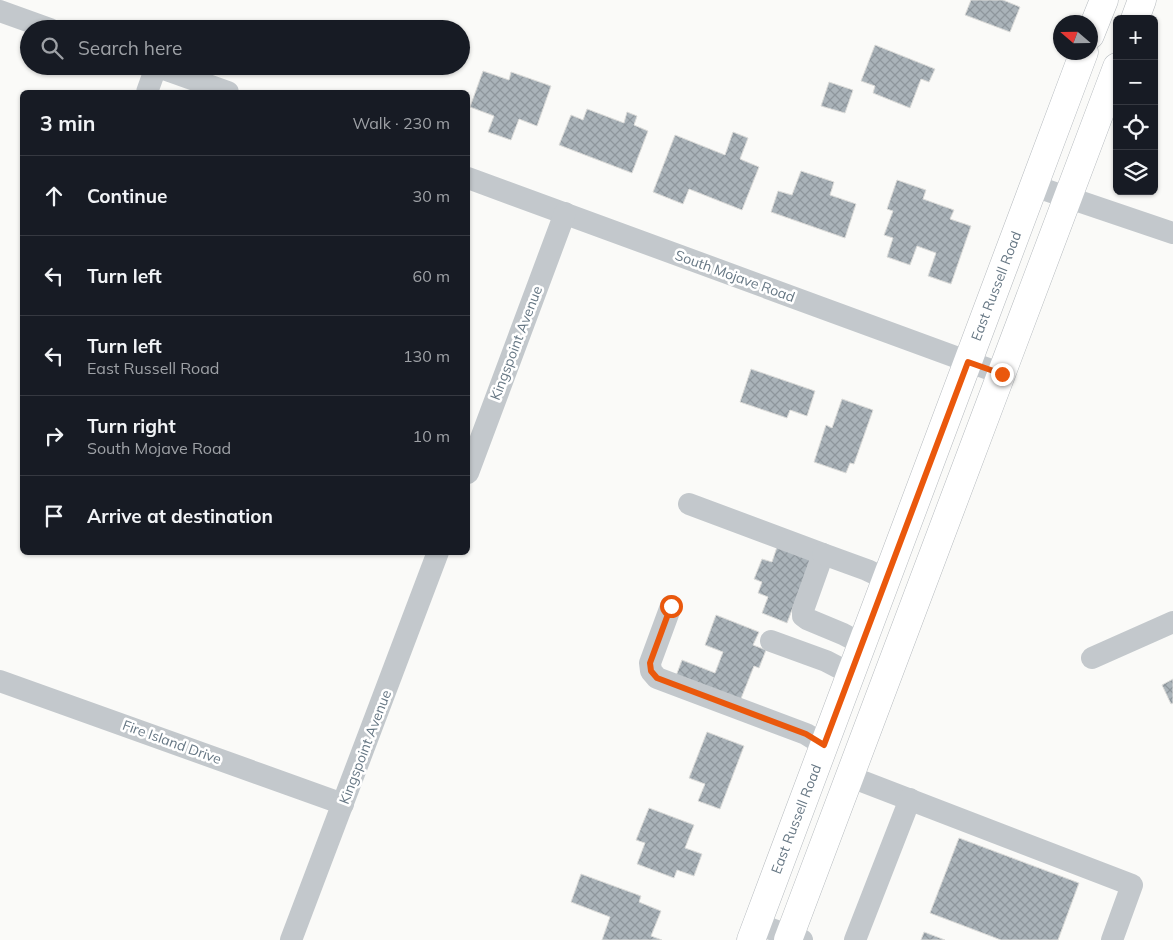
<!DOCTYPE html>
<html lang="en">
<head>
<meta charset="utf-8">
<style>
	:root { --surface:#171b24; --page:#242831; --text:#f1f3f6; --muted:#9ea1a6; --line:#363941 }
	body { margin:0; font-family:Mulish,sans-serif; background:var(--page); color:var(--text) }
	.controls { position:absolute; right:15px; top:15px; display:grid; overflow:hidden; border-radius:8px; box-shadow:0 1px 4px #0004 }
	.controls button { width:45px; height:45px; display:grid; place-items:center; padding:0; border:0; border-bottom:1px solid var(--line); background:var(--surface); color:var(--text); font:25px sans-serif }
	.compass { position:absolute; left:1053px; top:15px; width:45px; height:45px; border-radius:50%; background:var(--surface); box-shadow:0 1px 4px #0004; rotate:290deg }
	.stop { position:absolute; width:15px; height:15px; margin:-11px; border:4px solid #ea580c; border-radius:50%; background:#fff }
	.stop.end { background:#ea580c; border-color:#fff; box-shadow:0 1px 5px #0008 }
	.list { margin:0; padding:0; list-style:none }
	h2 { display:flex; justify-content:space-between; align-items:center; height:65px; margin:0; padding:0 20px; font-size:21px }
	h2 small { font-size:16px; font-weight:400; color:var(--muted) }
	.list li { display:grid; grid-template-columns:32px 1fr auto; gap:15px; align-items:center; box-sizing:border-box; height:80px; padding:0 20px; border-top:1px solid var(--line) }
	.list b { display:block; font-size:19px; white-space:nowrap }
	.list p { margin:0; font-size:16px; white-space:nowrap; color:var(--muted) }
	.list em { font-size:16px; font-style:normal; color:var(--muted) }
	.icon { flex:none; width:28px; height:28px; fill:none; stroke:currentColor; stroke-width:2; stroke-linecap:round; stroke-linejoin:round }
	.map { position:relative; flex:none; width:1173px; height:940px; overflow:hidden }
	.search { position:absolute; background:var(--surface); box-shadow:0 1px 4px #0004; left:20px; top:20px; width:450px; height:55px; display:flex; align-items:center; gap:12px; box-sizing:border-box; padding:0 18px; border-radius:28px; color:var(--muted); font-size:19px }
	.panel { position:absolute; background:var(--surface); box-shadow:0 1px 4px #0004; left:20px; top:90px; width:450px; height:465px; border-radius:8px }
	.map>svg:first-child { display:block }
	.building { fill:url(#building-cross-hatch); stroke:#dcdcda }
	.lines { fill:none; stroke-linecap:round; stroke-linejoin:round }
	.major-casing { stroke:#b5babe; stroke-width:29 }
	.minor { stroke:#c3c8cc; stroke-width:22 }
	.major { stroke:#fff; stroke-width:28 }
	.route { stroke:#ea580c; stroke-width:6 }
	.labels { text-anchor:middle; stroke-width:5; stroke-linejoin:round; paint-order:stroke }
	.street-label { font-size:14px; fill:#657683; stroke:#fff }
</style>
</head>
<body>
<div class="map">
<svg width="1173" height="940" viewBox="0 0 1173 940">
	<defs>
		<pattern id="building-cross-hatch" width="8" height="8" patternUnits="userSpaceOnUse" patternTransform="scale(1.25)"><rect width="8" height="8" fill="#aab3b9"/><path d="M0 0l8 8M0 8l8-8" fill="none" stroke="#8e969c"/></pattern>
	</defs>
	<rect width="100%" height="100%" fill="#fafaf8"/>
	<g class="building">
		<polygon points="971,0 1003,0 1020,7 1010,32 965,15"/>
		<polygon points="875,45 935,69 929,82 921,79 910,108 873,93 875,86 861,81"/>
		<polygon points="483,71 509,80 511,72 551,86 537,126 519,119 511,140 488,132 494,116 470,107"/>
		<polygon points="829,82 853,90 845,113 821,106"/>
		<polygon points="587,109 624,123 627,112 637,116 634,125 648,131 632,173 559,145 571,115 583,120"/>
		<polygon points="733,132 748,138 740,159 759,167 742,210 689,189 683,204 653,192 675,135 725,155"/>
		<polygon points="801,171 834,182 830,195 856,204 845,238 771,212 778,191 792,195"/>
		<polygon points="897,180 926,190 923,199 954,210 950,219 971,226 951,284 928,276 936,253 917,246 910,265 887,257 893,238 884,235 893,211 887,209"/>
		<polygon points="751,369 815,391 807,416 790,410 787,418 740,402"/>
		<polygon points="842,399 873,410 854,464 850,463 846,473 814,462 826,425 832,428"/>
		<polygon points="777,547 811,560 787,623 762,613 768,597 758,593 762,582 754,579 762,559 772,562"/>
		<polygon points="716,615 759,632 753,645 766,650 759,668 754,666 740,701 676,676 682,660 715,673 723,652 705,645"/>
		<polygon points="1173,679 1173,703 1171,704 1162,685"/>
		<polygon points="707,732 744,746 720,809 698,801 705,784 689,778"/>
		<polygon points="649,808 694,825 685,848 702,854 694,876 677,870 674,878 637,864 645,843 636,840"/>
		<polygon points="959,838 1079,883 1058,940 1001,940 930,913"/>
		<polygon points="581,874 641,896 639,902 661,911 651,936 662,940 602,940 610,917 571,902"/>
		<polygon points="924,932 945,940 921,940"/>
	</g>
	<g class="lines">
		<defs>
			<g id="major">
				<polyline points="1135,19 1142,0"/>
				<polyline points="1090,35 1104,0"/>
				<polyline points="751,940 1084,52"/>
				<polyline points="788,940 1117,67"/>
			</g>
		</defs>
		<use href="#major" class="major-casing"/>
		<g class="minor">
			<polyline points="0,11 50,29"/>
			<polyline points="155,66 228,92"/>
			<polyline points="147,92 156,67"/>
			<polyline points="468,178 1002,374"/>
			<polyline points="1034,186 1173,233"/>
			<polyline points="468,473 565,213"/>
			<polyline points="689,504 823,554 803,610 803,616 807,619 843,634 862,644"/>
			<polyline points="823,554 867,570 886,579"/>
			<polyline points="671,606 650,663 651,671 657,678 806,734 824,745"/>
			<polyline points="771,641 826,661 851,674"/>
			<polyline points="1092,658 1173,622"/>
			<polyline points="0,681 343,804"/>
			<polyline points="851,777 1132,885 1112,940"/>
			<polyline points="757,924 802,940"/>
			<polyline points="291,940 438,552"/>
			<polyline points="855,940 910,799"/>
		</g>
		<use href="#major" class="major"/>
	</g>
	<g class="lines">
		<polyline class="route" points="671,606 650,663 651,671 657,678 806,734 824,745 968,362 1002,374"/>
	</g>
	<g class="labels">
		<g class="street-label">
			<text transform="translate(735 276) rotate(20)" y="5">South Mojave Road</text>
			<text transform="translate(996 286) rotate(-69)" y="5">East Russell Road</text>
			<text transform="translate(516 343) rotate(-69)" y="5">Kingspoint Avenue</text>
			<text transform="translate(172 742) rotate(20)" y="5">Fire Island Drive</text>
			<text transform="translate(365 747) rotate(-69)" y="5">Kingspoint Avenue</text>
			<text transform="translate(796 819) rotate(-69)" y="5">East Russell Road</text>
		</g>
	</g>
</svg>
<div class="controls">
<button>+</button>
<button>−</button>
<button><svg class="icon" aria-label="locate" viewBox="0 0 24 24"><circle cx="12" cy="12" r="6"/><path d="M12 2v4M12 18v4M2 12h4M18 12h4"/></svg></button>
<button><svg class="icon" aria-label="layers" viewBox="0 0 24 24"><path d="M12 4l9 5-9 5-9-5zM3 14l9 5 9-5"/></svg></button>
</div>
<svg class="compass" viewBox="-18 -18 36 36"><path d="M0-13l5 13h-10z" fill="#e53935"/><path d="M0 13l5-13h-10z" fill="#9ea1a6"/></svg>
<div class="stop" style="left:671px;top:606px"></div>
<div class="stop end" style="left:1002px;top:374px"></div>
<div class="search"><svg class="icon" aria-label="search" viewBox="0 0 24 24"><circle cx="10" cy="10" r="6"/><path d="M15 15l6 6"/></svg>Search here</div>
<section class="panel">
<h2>3 min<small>Walk · 230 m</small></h2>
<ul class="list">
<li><svg class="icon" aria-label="ahead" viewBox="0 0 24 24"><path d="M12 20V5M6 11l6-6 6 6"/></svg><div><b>Continue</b></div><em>30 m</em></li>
<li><svg class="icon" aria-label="left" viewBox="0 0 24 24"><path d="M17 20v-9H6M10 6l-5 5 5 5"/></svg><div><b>Turn left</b></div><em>60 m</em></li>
<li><svg class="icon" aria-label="left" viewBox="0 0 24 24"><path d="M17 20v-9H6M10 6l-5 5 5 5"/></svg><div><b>Turn left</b><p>East Russell Road</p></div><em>130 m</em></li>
<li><svg class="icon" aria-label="right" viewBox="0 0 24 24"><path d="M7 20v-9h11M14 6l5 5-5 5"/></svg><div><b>Turn right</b><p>South Mojave Road</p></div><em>10 m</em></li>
<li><svg class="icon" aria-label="arrive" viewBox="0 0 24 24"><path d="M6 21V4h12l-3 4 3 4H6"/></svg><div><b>Arrive at destination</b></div></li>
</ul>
</section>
</div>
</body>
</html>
